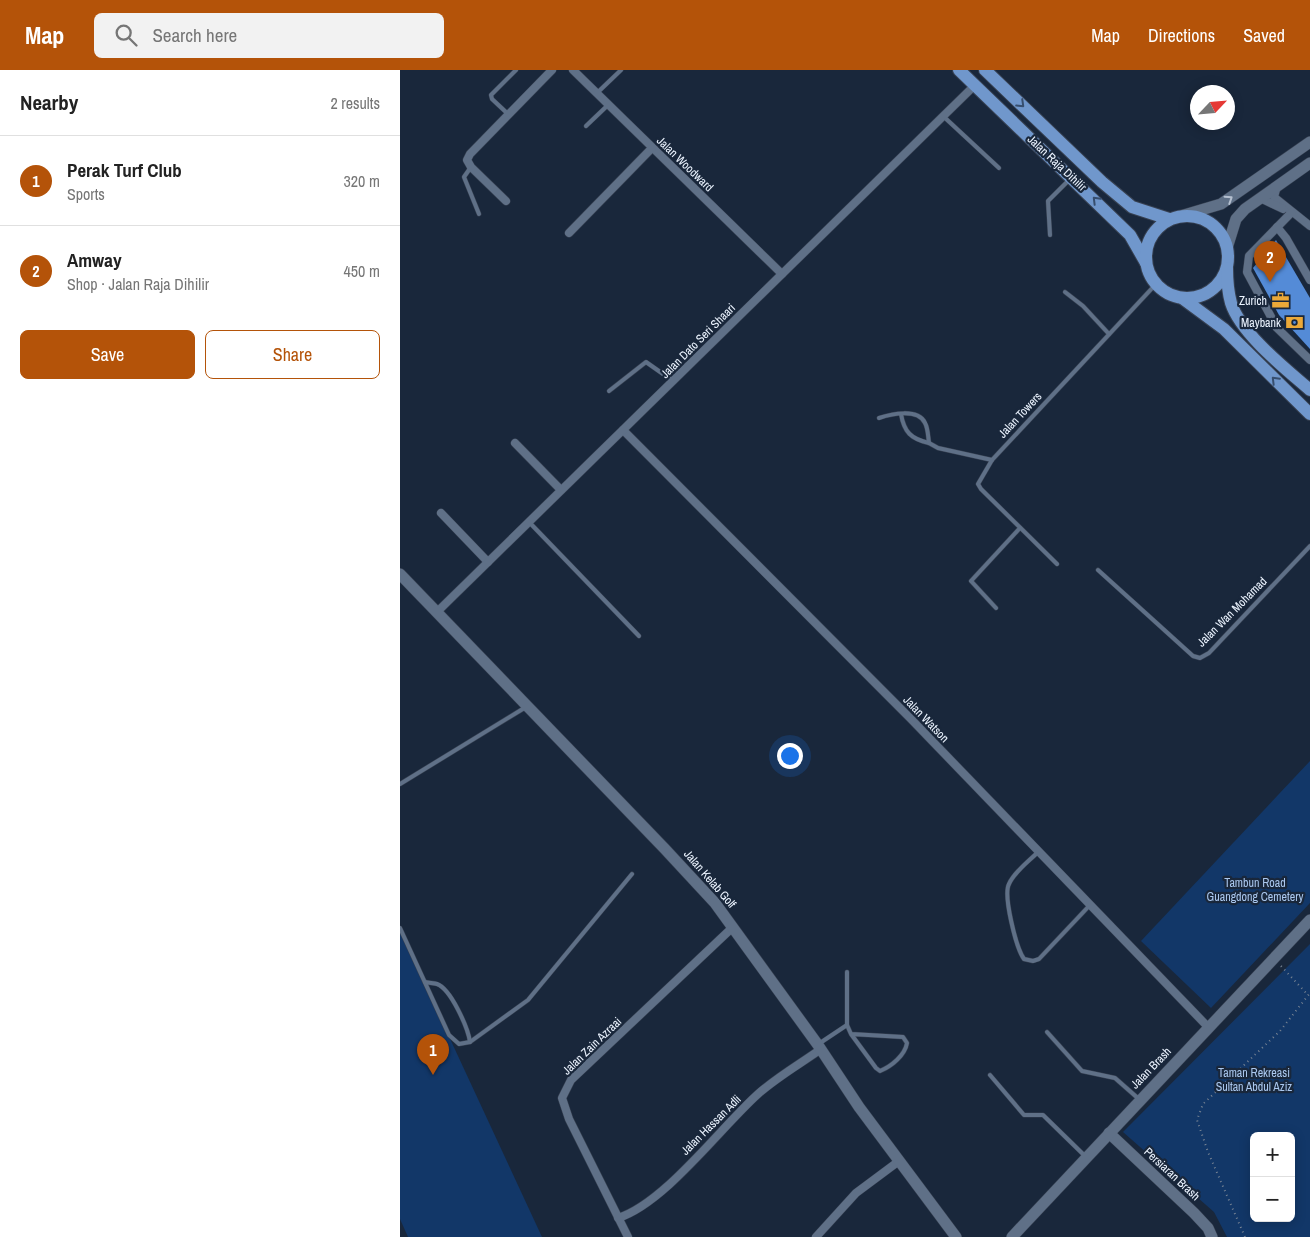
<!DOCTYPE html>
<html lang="en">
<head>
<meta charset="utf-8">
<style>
	:root { --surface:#fff; --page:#f2f2f2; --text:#222; --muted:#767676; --line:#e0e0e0; --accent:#b45309 }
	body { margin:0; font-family:"Archivo Narrow",sans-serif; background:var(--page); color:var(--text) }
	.controls { position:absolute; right:15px; bottom:15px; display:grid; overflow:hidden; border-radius:8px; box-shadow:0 2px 12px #0003 }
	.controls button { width:45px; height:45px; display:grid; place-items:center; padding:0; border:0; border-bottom:1px solid var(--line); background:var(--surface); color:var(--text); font:25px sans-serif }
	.compass { position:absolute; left:790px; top:15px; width:45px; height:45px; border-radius:50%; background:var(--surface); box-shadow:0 2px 12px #0003; rotate:64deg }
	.you { position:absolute; left:389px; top:685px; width:18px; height:18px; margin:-12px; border:4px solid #fff; border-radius:50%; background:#1a73e8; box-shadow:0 0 0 8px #1a73e833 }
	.badge { display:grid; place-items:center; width:32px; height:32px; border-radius:50%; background:var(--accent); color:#fff; font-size:16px; font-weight:700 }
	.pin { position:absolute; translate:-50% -41px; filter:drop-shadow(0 1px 2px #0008) }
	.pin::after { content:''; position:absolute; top:26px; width:18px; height:15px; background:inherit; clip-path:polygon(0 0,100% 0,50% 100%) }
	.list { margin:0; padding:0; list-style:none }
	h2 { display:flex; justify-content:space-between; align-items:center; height:65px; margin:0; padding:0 20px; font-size:21px }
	h2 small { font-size:16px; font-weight:400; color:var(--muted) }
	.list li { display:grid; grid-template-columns:32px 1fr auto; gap:15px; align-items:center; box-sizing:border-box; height:90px; padding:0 20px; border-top:1px solid var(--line) }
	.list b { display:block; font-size:19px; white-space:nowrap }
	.list p { margin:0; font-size:16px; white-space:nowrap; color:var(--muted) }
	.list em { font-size:16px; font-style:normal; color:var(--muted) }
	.actions { display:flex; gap:10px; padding:15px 20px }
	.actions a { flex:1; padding:11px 0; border:1px solid var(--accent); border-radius:8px; text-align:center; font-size:18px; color:var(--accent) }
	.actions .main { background:var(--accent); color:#fff }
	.icon { flex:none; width:28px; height:28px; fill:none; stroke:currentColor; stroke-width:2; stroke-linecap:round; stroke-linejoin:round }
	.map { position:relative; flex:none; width:910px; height:1167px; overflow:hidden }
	header { display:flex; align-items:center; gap:30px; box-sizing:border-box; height:70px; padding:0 25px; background:var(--accent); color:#fff }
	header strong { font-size:24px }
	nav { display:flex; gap:28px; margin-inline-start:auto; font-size:18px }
	.search { width:350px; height:45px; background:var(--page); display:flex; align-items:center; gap:12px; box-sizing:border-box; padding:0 18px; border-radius:8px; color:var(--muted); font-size:19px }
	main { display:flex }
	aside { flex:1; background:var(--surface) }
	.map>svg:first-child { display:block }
	.green { fill:#123768; fill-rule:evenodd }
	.building { fill:#548bd7 }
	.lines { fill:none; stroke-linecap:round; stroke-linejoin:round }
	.lane-casing { stroke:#374152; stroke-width:5 }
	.street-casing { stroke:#374152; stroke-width:9 }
	.secondary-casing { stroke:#374152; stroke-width:12 }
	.primary-casing { stroke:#374152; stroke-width:14 }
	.path { stroke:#788494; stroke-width:2; stroke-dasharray:1 4; stroke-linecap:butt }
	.lane { stroke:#5f7087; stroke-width:4 }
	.street { stroke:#5f7087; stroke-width:8 }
	.secondary { stroke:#5f7087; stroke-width:11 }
	.primary { stroke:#7097cc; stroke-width:12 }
	.oneway { stroke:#374e6e }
	.oneway2 { stroke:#b4bfcf }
	.labels { text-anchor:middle; stroke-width:4.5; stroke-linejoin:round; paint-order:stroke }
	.street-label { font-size:12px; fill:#ecf4ff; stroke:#19273b }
	.poi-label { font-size:12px; fill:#ecf4ff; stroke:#19273b; text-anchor:end }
	.park-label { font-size:12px; fill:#abc8ef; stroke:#19273b }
</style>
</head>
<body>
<header>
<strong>Map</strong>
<div class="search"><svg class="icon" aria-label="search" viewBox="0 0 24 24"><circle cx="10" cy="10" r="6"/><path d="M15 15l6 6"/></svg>Search here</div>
<nav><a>Map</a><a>Directions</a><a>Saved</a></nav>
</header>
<main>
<aside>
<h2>Nearby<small>2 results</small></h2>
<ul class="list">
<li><span class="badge">1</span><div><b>Perak Turf Club</b><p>Sports</p></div><em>320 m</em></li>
<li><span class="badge">2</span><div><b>Amway</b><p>Shop · Jalan Raja Dihilir</p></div><em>450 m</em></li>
</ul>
<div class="actions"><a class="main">Save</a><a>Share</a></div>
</aside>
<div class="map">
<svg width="910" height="1167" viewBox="0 0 910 1167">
	<rect width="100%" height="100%" fill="#19273b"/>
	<g class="green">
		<polygon points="910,691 910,833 811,938 741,871"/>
		<polygon points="0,861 142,1167 8,1167 0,1149"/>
		<path d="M910,874v293h-83l-13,-25 -91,-80zM854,1066h37v82h-37z"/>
	</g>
	<polygon class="building" points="876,170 910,228 910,279 879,245 853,198"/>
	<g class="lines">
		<defs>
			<g id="lane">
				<polyline points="197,23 221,0"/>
				<polyline points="108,44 92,29 91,25 116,0"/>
				<polyline points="543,46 599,98"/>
				<polyline points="186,56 208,35"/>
				<polyline points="71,97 64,107 79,144"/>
				<polyline points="650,165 648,131 669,110"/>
				<polyline points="665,222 683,236 709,264"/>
				<polyline points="209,321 246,292 273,311"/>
				<path d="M501,344c3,18 10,25 28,29"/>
				<path d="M479,348c12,-4 39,-10 46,5 3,5 3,13 4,20l9,5 54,12"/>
				<polyline points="129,452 239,566"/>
				<polyline points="657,494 581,419 578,414 592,390 756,214"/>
				<polyline points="698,500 793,586 800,588 809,583 910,476"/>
				<polyline points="596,538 571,511 620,458"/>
				<polyline points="0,714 126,637"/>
				<path d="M638,782c-9,9 -24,20 -29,32 -6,11 7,64 15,75l9,2 6,-2 51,-54"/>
				<polyline points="0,858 49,965 59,974 70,972 128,930 232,804"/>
				<path d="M25,912c4,1 9,1 12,2 14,5 31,44 33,58"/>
				<path d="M447,955l4,9 52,3 4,6c-2,12 -15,23 -27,28l-4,-3 -25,-34"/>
				<polyline points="647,962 682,1001 715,1008 740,1030"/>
				<polyline points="420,973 447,955 447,902"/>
				<polyline points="590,1005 624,1045 643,1045 686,1087"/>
			</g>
			<g id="street">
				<polyline points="173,0 382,204"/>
				<polyline points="877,116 874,127 910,156"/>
				<polyline points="860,128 883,139"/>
				<polyline points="106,131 71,97 67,90 70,84 152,0"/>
				<polyline points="891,143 849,186 847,202 877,258 910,290"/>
				<polyline points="877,157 886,168 910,210"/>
				<polyline points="169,163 252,78"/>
				<polyline points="223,360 511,649 809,958"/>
				<polyline points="115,373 161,420"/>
				<polyline points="41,443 88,492"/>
				<polyline points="37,542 575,15"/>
				<path d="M218,1148c47,-15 102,-90 140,-124 19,-17 42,-30 63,-45"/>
				<polyline points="228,1167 169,1049 162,1028 171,1010 333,857"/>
				<polyline points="416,1167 456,1123 499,1091"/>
			</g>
			<g id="secondary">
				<polyline points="784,145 821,134 910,72"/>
				<polyline points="827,178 836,149 845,139 910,93"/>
				<polyline points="0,504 264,778 315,833 418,975 459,1037 556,1167"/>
				<polyline points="709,1063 794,1143 808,1158 812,1167"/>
				<polyline points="612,1167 910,850"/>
			</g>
			<g id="primary">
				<polyline points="559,0 730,165 746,193"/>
				<polyline points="585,0 702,112 732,137 769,149"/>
				<circle cx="787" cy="187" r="41"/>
				<path d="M827,198c0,12 1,24 4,35 10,31 55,66 79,87"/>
				<polyline points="782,228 824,259 910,344"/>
			</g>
		</defs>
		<use href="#lane" class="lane-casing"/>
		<use href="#street" class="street-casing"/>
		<use href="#secondary" class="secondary-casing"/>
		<use href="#primary" class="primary-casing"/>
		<g class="path">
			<polyline points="881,896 908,925"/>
			<polyline points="845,1167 808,1082 797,1050 803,1034 880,961 910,923"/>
		</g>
		<use href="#lane" class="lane"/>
		<use href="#street" class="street"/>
		<use href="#secondary" class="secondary"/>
		<use href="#primary" class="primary"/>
	</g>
	<defs><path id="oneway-chevron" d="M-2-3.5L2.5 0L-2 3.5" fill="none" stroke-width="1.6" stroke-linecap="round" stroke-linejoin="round" transform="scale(1.25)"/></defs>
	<g class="oneway">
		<use href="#oneway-chevron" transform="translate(621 34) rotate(44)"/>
		<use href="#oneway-chevron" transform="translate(696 130) rotate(-135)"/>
		<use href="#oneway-chevron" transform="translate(875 310) rotate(-135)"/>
	</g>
	<use class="oneway2" href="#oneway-chevron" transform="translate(829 129) rotate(-33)"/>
	<defs>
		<symbol id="office-bare" viewBox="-9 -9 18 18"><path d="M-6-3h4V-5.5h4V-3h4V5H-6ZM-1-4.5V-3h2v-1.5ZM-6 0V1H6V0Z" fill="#eba939" stroke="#19273b" stroke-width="2.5" paint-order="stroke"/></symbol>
		<symbol id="bank-bare" viewBox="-9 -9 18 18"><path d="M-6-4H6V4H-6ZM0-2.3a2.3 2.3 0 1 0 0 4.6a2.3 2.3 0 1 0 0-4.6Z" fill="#eba939" stroke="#19273b" stroke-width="2.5" paint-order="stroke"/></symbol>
	</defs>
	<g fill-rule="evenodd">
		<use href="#office-bare" x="868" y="218" width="25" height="25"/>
		<use href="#bank-bare" x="882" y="240" width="25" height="25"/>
	</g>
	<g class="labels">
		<g class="street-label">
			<text transform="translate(657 93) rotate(43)" y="4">Jalan Raja Dihilir</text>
			<text transform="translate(285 94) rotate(44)" y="4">Jalan Woodward</text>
			<text transform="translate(298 271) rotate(-45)" y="4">Jalan Dato Seri Shaari</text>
			<text transform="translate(620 345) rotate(-47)" y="4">Jalan Towers</text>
			<text transform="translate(832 542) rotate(-45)" y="4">Jalan Wan Mohamad</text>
			<text transform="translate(526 649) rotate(46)" y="4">Jalan Watson</text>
			<text transform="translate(310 809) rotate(49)" y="4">Jalan Kelab Golf</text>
			<text transform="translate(192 976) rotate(-44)" y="4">Jalan Zain Azraai</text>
			<text transform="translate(751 998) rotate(-46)" y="4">Jalan Brash</text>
			<text transform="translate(311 1055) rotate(-45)" y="4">Jalan Hassan Adli</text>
			<text transform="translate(772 1104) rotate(43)" y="4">Persiaran Brash</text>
		</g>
		<g class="poi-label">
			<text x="867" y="235">Zurich</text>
			<text x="881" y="257">Maybank</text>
		</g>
		<g class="park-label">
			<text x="855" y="817">Tambun Road<tspan x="855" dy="14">Guangdong Cemetery</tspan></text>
			<text x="854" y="1007">Taman Rekreasi<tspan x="854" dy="14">Sultan Abdul Aziz</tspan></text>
		</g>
	</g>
</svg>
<div class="controls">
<button>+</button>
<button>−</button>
</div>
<svg class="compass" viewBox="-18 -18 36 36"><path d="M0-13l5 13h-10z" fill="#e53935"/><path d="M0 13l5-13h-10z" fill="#767676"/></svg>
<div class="you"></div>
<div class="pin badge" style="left:33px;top:1005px">1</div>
<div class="pin badge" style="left:870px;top:212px">2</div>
</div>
</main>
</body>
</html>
